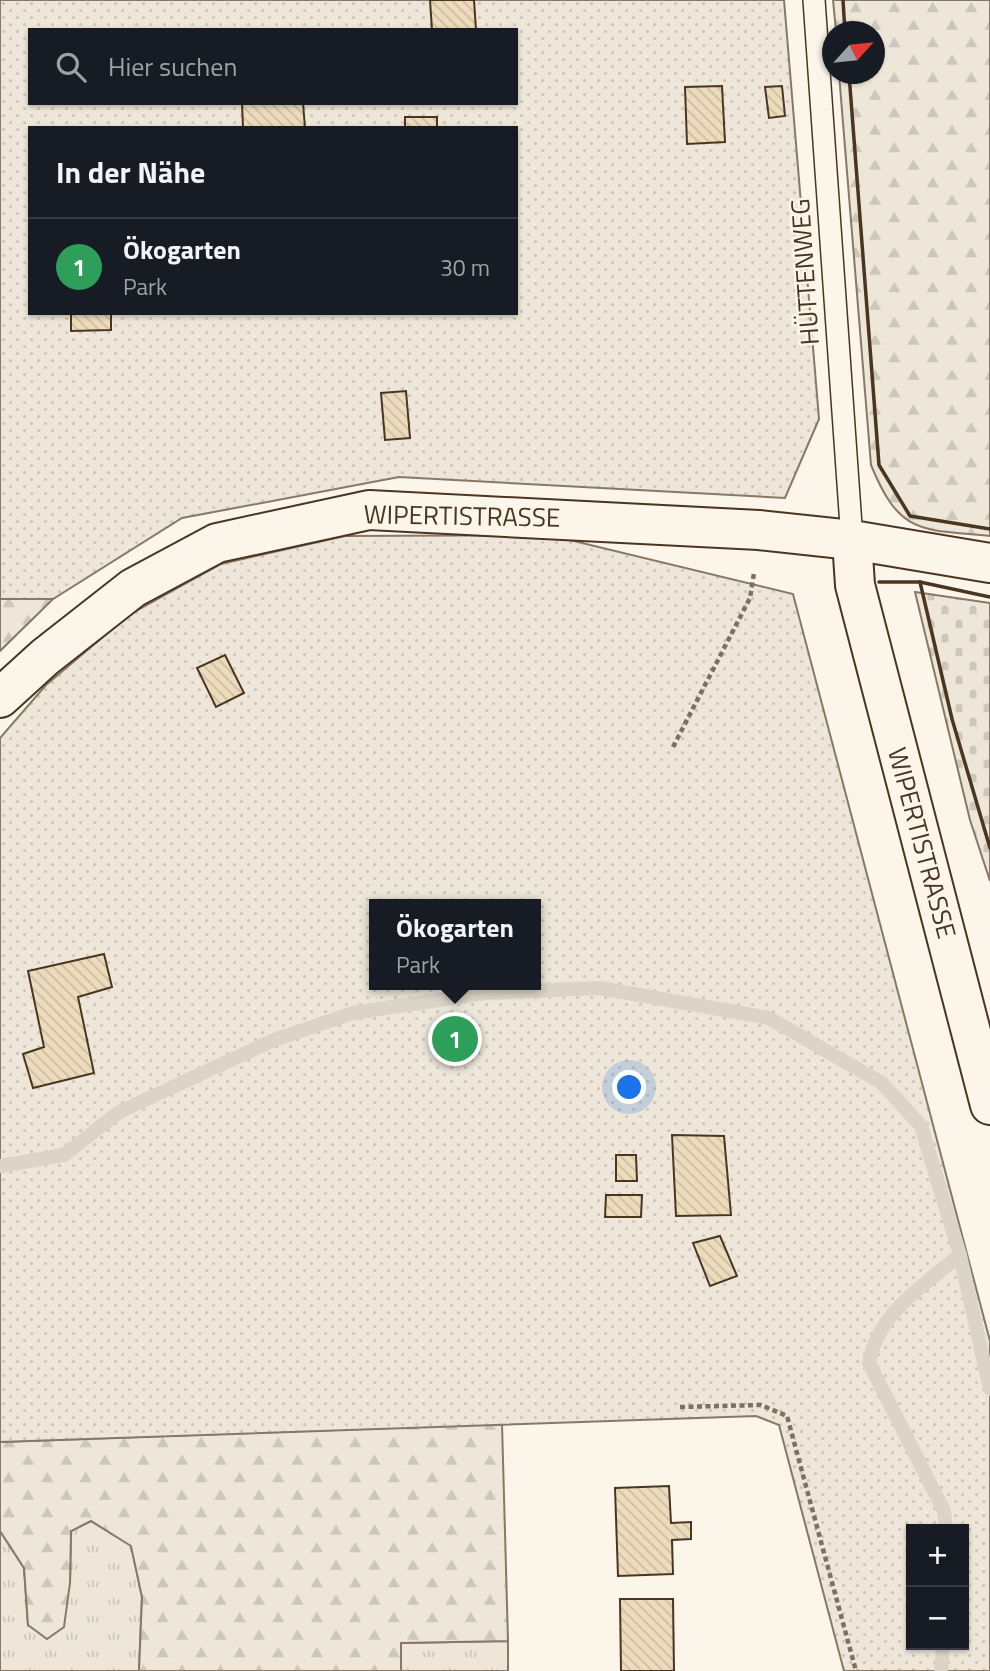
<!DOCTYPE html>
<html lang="de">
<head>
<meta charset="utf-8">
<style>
	:root { --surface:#171b24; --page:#242831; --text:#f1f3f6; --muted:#9ea1a6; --line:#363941; --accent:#2563eb }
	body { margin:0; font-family:"Titillium Web",sans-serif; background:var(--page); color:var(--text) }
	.controls { position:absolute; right:21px; bottom:21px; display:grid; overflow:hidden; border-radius:0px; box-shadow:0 2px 5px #0004 }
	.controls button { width:63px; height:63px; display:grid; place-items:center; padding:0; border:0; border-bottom:2px solid var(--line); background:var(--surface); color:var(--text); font:35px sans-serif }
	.compass { position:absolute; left:822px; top:21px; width:63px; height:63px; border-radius:50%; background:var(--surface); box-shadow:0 2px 5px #0004; rotate:63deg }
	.you { position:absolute; left:630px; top:1088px; width:24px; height:24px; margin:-18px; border:5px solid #fff; border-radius:50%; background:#1a73e8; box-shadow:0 0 0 10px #1a73e833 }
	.badge { display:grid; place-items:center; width:46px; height:46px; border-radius:50%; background:var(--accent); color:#fff; font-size:23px; font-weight:700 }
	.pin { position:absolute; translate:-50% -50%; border:4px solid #fff; box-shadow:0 2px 7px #0006 }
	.popup { position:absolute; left:369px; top:899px; width:172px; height:91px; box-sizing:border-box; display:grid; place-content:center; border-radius:0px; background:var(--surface); filter:drop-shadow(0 2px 5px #0005); font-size:23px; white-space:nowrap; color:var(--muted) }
	.popup b { font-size:26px; color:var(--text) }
	.popup::after { content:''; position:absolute; left:50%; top:100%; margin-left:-14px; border:14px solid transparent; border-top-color:var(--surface) }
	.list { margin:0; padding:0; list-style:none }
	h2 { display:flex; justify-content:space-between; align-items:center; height:91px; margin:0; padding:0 28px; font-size:30px }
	h2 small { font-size:23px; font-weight:400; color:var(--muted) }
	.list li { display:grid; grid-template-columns:46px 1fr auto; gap:21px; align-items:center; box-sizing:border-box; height:98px; padding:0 28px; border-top:2px solid var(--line) }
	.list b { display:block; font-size:26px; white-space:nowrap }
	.list p { margin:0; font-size:23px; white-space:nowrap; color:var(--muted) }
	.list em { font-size:23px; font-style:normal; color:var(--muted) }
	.icon { flex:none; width:38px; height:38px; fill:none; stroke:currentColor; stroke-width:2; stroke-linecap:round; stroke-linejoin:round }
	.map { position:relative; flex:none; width:990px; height:1671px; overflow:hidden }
	.search { position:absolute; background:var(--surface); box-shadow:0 2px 5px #0004; left:28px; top:28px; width:490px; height:77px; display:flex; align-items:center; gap:18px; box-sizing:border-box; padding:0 24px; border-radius:0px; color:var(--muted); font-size:26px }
	.panel { position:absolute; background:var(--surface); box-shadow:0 2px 5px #0004; left:28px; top:126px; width:490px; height:189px; border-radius:0px }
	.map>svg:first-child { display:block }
	.grass { fill:url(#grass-tufts); stroke:#887966; stroke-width:2 }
	.forest { fill:url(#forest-firs); stroke:#887966; stroke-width:2 }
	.cemetery { fill:url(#cemetery-stones); stroke:#887966; stroke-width:2 }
	.garden { fill:url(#garden-dots); stroke:#887966; stroke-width:2; fill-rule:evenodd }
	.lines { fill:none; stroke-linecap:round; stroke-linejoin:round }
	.stream { stroke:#dcd4c6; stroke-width:14 }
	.building { fill:url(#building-back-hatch); stroke:#4a3520; stroke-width:2 }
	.lane-casing { stroke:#4a3520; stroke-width:24 }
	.street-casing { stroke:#4a3520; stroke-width:42 }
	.secondary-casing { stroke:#4a3520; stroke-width:42 }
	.path { stroke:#7f6f5c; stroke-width:4.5; stroke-dasharray:5 3.5; stroke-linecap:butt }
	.lane { stroke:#fbf6e9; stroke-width:21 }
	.street { stroke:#fbf6e9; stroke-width:38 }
	.secondary { stroke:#fbf6e9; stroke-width:38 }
	.wall { stroke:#4a3520; stroke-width:3.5 }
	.labels { text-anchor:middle; stroke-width:5; stroke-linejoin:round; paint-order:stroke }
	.street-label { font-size:26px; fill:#4a3520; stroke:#fbf6e9 }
</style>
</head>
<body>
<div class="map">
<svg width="990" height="1671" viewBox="0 0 990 1671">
	<defs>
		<pattern id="grass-tufts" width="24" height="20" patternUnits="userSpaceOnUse" patternTransform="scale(1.75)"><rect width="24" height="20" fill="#ede6d9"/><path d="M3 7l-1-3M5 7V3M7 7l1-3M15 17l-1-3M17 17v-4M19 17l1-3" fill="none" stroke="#cdc6ba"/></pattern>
		<pattern id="forest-firs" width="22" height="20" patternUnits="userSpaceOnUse" patternTransform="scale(1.75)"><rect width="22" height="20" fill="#ede6d9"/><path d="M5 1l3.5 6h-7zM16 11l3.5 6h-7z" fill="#cdc6ba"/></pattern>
		<pattern id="cemetery-stones" width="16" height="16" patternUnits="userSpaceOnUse" patternTransform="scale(1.75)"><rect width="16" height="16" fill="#ede6d9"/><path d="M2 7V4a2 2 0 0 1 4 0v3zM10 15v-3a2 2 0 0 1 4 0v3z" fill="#cdc6ba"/></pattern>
		<pattern id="garden-dots" width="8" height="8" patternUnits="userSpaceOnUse" patternTransform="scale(1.75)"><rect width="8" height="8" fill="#ede6d9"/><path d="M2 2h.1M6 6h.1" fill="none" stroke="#cdc6ba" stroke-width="1.8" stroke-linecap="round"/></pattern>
		<pattern id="building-back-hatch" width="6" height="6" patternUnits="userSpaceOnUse" patternTransform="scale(1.75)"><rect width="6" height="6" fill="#ecdcbc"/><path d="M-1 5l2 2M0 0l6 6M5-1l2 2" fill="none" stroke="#ccbda1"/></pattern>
	</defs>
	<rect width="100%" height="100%" fill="#fbf6e9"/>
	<g class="grass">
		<polygon points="91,1521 131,1545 142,1597 139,1671 0,1671 0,1531 24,1568 28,1625 70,1583 71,1531"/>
		<polygon points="508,1641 508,1671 401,1671 400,1643"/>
	</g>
	<g class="forest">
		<path d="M833,0h157v536c-69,-7 -90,0 -119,-71l-32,-391h35v-42l-38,-1z"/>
		<polygon points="0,599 53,599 0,651"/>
		<polygon points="502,1424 508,1641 401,1643 401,1671 139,1671 142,1597 131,1546 91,1521 71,1531 70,1583 64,1627 47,1639 28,1625 24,1568 0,1531 0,1442"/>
	</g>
	<polygon class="cemetery" points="915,592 990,603 990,881 970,820"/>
	<g class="garden">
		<path d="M0,0h784l35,419 -34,79 -386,-21 -217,41 -129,81h-53zM30,30h486v73h-486zM30,128h486v185h-486z"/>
		<path d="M549,535l244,59 197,747v330h-146l-65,-246 -23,-9 -756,26v-704l46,-53 83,-70 92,-51 124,-28zM374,904h162v81h-162zM911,1529h53v116h-53z"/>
	</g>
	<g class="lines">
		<g class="stream">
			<polyline points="0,1166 64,1155 119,1112 274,1040 353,1013 485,993 600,988 769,1018 882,1083 921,1126 960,1255 990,1389"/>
			<path d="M946,1529l-2,-18 -75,-148c8,-49 55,-78 91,-108"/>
			<polyline points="941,1671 943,1645"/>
		</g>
	</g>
	<g class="building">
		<polygon points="430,0 474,0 476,30 432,30"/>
		<polygon points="722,86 725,142 687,144 685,87"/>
		<polygon points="782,86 785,116 769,118 765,87"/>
		<polygon points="242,103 303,103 305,128 243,128"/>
		<rect x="405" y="117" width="32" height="11"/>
		<polygon points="71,313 111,313 111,330 71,331"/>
		<polygon points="406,391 410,438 385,440 381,393"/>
		<polygon points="225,655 244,693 216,707 197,668"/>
		<polygon points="104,954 112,987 78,997 94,1073 33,1088 23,1054 44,1047 28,971"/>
		<polygon points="672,1135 724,1136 731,1215 676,1216"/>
		<polygon points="616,1155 636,1155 637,1181 616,1181"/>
		<polygon points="606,1195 642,1195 641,1217 605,1217"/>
		<polygon points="720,1236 737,1276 710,1286 693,1243"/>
		<polygon points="669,1486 671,1523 691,1522 691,1539 672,1540 673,1574 618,1576 615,1488"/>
		<polygon points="620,1599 673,1599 674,1671 621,1671"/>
	</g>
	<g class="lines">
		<defs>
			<polyline id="lane" points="814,0 852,540"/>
			<polyline id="street" points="852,540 855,585 990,1105"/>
			<polyline id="secondary" points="0,698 45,657 133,588 217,543 369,510 759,530 852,540 990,563"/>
		</defs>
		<use href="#lane" class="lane-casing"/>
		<use href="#street" class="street-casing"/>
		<use href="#secondary" class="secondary-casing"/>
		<g class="path">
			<polyline points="673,747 750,598 754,573"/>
			<polyline points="680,1407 761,1405 787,1416 856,1671"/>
		</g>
		<use href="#lane" class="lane"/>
		<use href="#street" class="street"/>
		<use href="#secondary" class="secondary"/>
		<g class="wall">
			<polyline points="843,0 845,32"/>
			<polyline points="849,74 879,465 910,516 990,529"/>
			<polyline points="879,582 920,582 952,719 990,848"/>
			<polyline points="920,582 990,597"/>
		</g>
	</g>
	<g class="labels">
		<g class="street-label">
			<text transform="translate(805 272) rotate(-94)" y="9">HÜTTENWEG</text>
			<text transform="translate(462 516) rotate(1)" y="9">WIPERTISTRASSE</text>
			<text transform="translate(922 843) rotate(75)" y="9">WIPERTISTRASSE</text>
		</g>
	</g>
</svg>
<div class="controls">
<button>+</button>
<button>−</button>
</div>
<svg class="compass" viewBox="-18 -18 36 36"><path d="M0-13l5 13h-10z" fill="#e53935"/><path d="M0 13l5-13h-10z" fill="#9ea1a6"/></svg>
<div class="you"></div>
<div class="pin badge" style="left:455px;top:1039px;background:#2e9e5b">1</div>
<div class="popup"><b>Ökogarten</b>Park</div>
<div class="search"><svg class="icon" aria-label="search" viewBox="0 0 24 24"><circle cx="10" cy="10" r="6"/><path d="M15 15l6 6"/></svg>Hier suchen</div>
<section class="panel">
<h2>In der Nähe<small></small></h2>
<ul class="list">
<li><span class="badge" style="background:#2e9e5b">1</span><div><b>Ökogarten</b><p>Park</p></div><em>30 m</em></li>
</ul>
</section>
</div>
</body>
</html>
